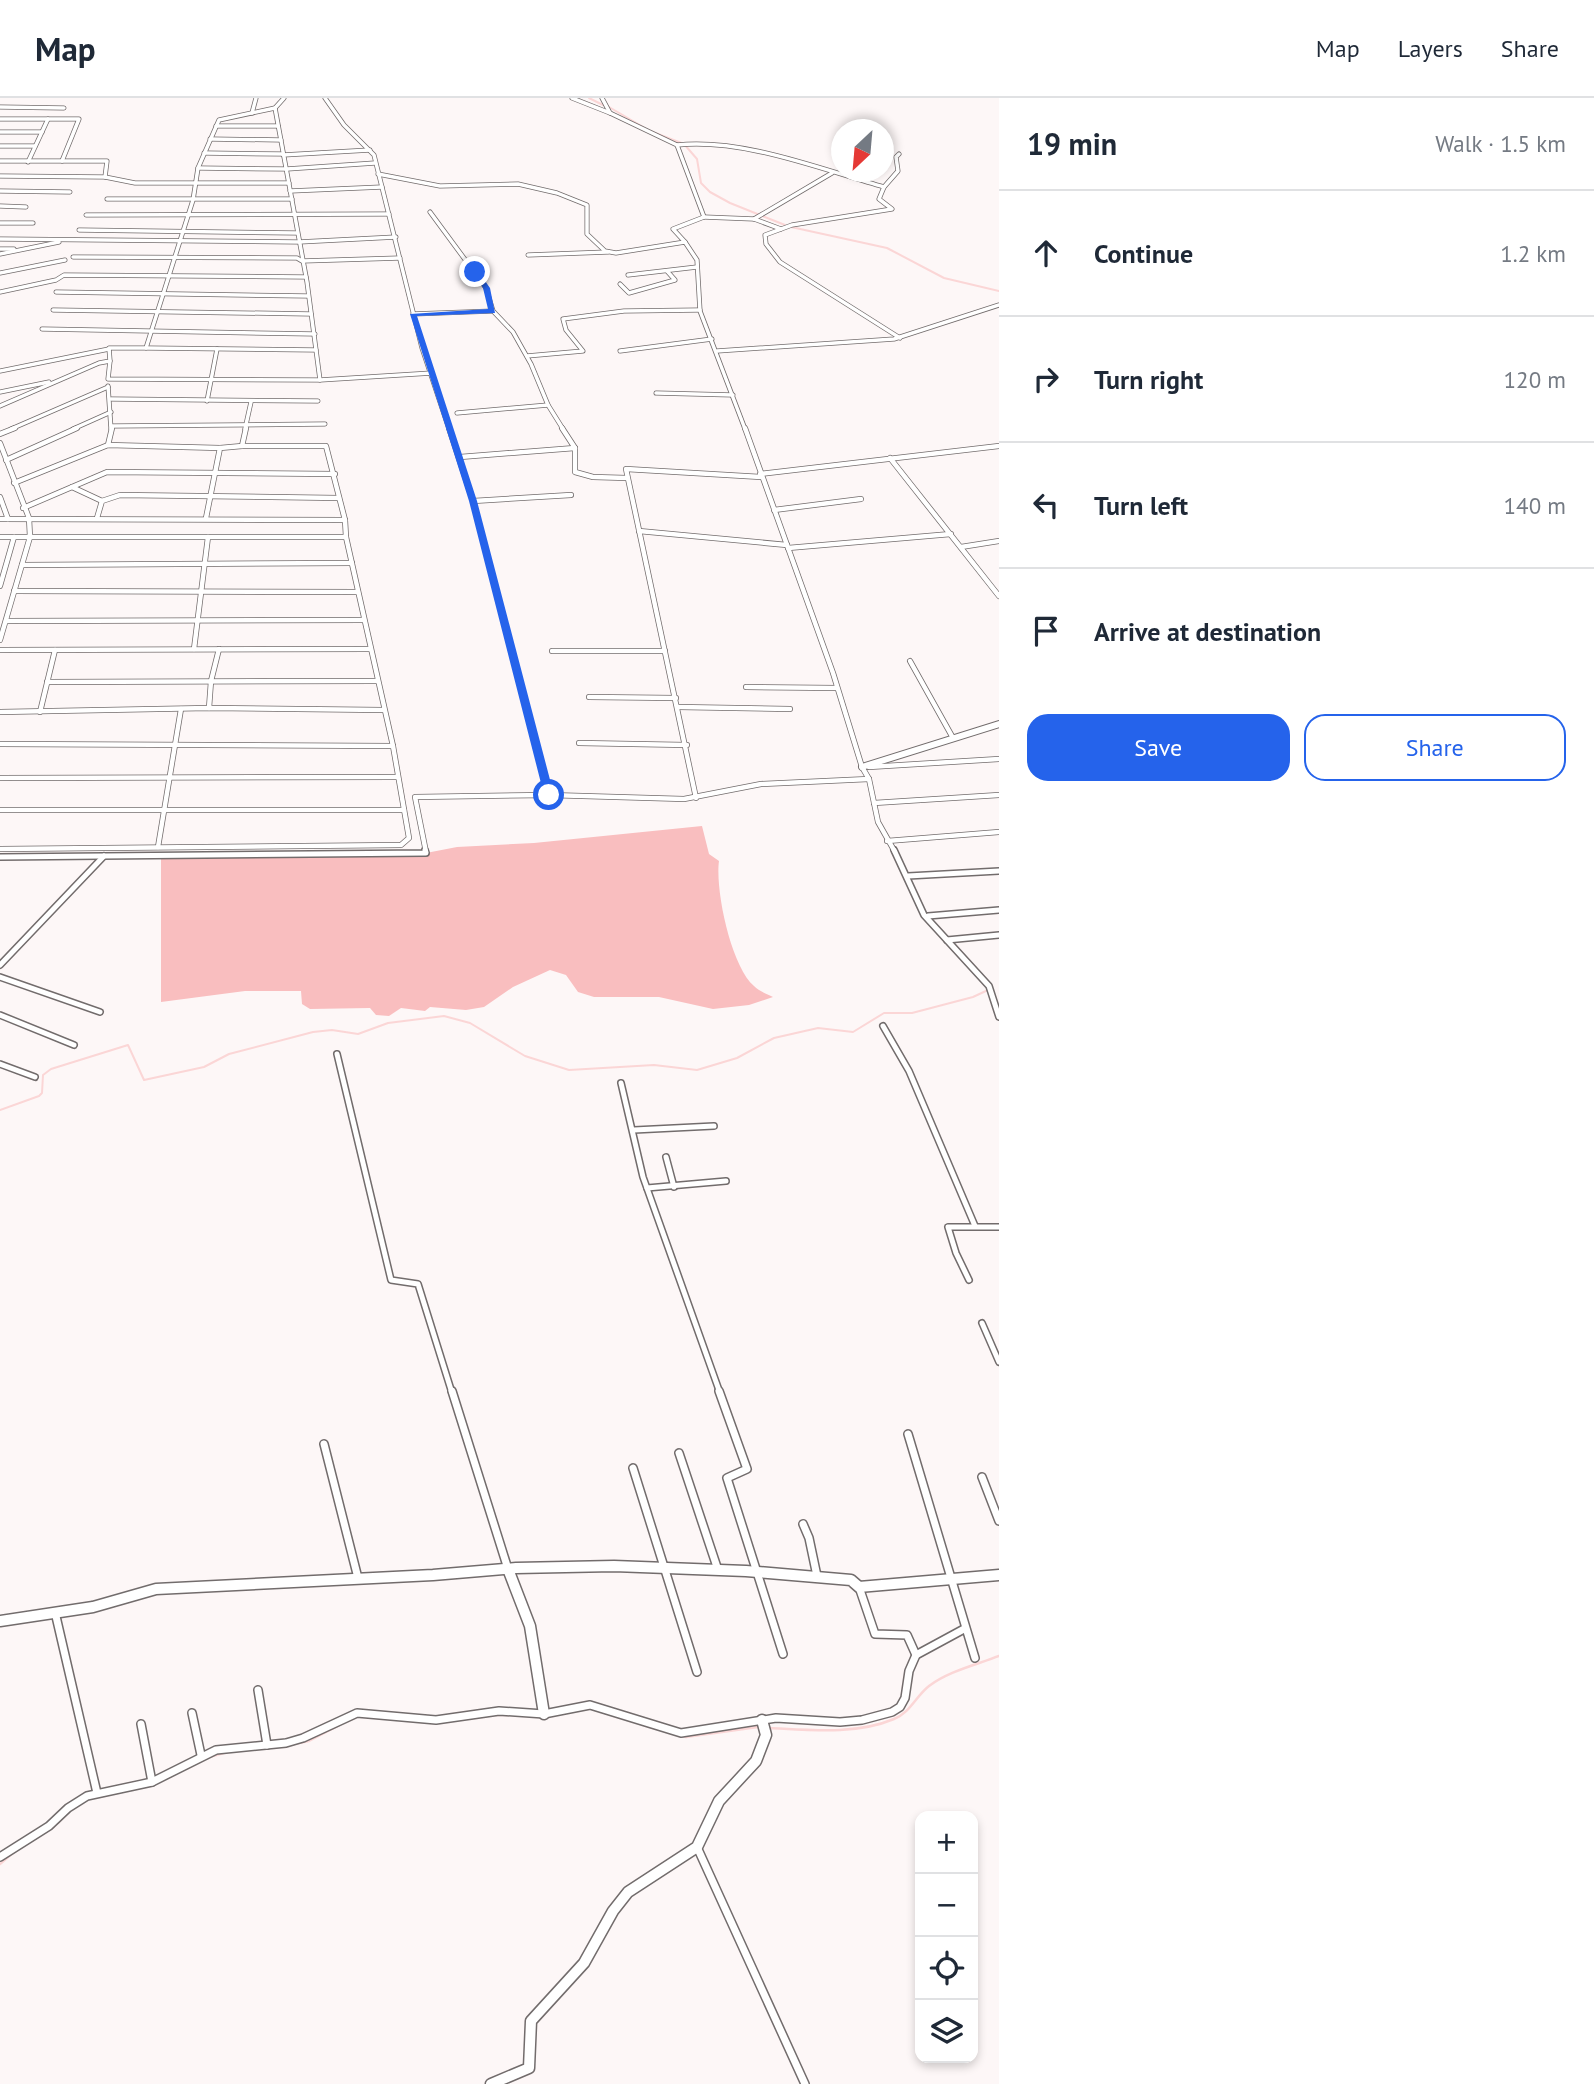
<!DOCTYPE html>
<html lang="en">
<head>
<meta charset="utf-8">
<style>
	:root { --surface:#fff; --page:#f6f6f7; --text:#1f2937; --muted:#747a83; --line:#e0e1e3; --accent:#2563eb }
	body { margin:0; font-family:"PT Sans",sans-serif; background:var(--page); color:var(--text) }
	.controls { position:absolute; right:21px; bottom:21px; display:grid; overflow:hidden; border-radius:14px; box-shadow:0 4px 10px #0003 }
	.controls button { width:63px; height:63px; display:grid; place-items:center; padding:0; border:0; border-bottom:2px solid var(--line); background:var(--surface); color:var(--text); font:35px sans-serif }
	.compass { position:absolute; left:831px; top:21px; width:63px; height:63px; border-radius:50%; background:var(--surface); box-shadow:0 4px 10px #0003; rotate:206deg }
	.stop { position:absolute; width:21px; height:21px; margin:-16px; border:5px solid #2563eb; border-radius:50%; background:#fff }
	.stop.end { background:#2563eb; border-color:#fff; box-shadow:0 2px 7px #0008 }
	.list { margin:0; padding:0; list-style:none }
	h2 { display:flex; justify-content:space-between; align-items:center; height:91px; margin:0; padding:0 28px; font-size:30px }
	h2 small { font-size:23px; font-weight:400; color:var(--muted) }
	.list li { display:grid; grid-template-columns:46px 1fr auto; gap:21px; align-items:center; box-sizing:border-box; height:126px; padding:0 28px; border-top:2px solid var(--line) }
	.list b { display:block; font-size:26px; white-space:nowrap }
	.list em { font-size:23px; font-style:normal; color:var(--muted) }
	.actions { display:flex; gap:14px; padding:21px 28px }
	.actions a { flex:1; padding:16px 0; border:2px solid var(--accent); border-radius:21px; text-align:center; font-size:24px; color:var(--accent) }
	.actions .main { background:var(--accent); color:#fff }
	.icon { flex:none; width:38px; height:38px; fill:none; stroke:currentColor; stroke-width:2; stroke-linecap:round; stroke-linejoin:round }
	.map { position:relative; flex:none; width:999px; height:1986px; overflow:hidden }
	header { display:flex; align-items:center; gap:42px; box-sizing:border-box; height:98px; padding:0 35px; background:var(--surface); border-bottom:2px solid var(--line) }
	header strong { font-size:33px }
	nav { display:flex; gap:38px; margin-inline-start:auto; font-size:24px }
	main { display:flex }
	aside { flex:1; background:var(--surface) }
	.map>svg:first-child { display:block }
	.green { fill:#f9bebf }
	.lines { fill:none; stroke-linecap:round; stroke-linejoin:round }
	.stream-far1 { stroke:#fbd6d6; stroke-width:2 }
	.stream { stroke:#fbd6d6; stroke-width:2.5 }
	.street-far3-casing { stroke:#726c6c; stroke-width:5 }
	.street-far2-casing { stroke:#726c6c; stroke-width:6 }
	.street-far1-casing { stroke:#726c6c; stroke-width:8 }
	.street-casing { stroke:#726c6c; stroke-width:10 }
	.secondary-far1-casing { stroke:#726c6c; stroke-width:8 }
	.secondary-casing { stroke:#726c6c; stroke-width:13 }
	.street-far3 { stroke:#fff; stroke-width:3.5 }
	.street-far2 { stroke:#fff; stroke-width:4.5 }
	.street-far1 { stroke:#fff; stroke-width:5 }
	.street { stroke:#fff; stroke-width:7 }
	.secondary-far1 { stroke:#fff; stroke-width:6 }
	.secondary { stroke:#fff; stroke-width:10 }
	.route { fill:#2563eb }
</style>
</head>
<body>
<header>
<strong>Map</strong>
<nav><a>Map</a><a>Layers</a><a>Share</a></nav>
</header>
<main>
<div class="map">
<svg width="999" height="1986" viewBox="0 0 999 1986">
	<rect width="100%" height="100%" fill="#fdf7f7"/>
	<path class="green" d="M702,728l7,28 10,7c-4,29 12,105 35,125 5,5 13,8 19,11l-24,8 -36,4 -54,-12h-65l-16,-5 -12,-17 -16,-5 -37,17 -29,20 -18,3 -36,-3 -5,4 -24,-3 -12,8 -13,-1 -6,-7 -60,1 -8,-5 -1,-13h-56l-84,11v-146l265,-3 31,-6 77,-4z"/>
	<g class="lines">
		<g class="stream-far1">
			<polyline points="589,0 603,7"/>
			<polyline points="609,9 650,33 684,46 697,61 701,85 710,94 730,105 785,127"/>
			<polyline points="791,129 887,150 944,180 999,193"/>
			<polyline points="0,1012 39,998 42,995 43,977 51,971 128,947 144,982 204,969 229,956 313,934 332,932 358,936 388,925 444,918 470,925 525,958 569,972 654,967 697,972 737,960 774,940 818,930 853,934 884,915 912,915 973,899 988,892"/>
		</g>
		<g class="stream">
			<polyline points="497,1617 509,1617"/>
			<polyline points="550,1618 565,1615"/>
			<polyline points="400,1622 433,1625"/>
			<polyline points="644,1627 686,1639 758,1629"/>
			<path d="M770,1630c40,2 86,7 124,-9 16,-6 22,-23 35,-33 20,-15 47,-21 70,-30"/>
			<polyline points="278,1649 309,1643 347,1623"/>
			<polyline points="209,1659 224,1655"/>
			<polyline points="58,1725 66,1716"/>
			<polyline points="0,1766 15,1753"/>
		</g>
		<defs>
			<g id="street-far3">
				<polyline points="325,0 344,27 374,57 422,250 449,331"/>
				<polyline points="572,0 610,15"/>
				<polyline points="602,0 610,15 677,47 704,119 673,131 685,144"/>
				<polyline points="0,9 64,10"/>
				<polyline points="275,10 307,184 320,282"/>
				<polyline points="252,15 256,0"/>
				<polyline points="0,21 79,21 62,63"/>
				<polyline points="216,28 278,28"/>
				<polyline points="0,34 42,34"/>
				<polyline points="210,41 281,42"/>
				<path d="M677,47c66,-7 143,24 207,42"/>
				<polyline points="0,48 35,48"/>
				<polyline points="204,55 283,56"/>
				<polyline points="899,56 896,59 898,73 884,89 879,101 892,111 792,127 765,137 766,146 780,164 900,240"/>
				<polyline points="283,57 370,52"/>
				<polyline points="0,63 107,63 105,79"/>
				<polyline points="28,64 48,21"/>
				<polyline points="198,70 287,71 375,65"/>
				<polyline points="378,76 440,88 518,86 557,95 587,107 587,136 605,153 616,155 685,144 697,162 700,213 745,331"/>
				<polyline points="0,78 105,79 135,85 289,85"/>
				<polyline points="0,93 70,94"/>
				<polyline points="290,93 382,89"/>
				<polyline points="107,101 292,101"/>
				<polyline points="0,108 26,109"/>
				<polyline points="430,114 486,190 493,213 513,234 531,266 548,307 563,331"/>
				<polyline points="86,117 389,116"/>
				<polyline points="704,119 754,121 781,131"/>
				<polyline points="754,121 832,75"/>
				<polyline points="0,125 33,125"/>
				<polyline points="79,132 297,135"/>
				<polyline points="0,141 299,144 396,139"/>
				<polyline points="0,151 14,151"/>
				<polyline points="0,156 59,144"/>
				<polyline points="528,157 608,154"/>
				<polyline points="73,159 297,160 302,163 400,160"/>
				<polyline points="0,175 65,162"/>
				<polyline points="628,177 697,169"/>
				<polyline points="620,186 629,195 675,182 667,173"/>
				<polyline points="0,194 56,182 64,177 306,179"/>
				<polyline points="56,194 308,198"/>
				<polyline points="53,212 311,216"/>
				<polyline points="413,216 493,213"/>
				<polyline points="42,231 315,236"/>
				<polyline points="146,250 316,252"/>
				<polyline points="620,253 712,241"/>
				<polyline points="717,253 894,241 999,207"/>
				<polyline points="527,258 583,253 566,232 563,221 624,213 700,212"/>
				<polyline points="110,263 108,281 320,282 432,275"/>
				<polyline points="0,273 109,251"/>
				<polyline points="108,288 111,331"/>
				<polyline points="0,294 49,284"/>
				<polyline points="656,295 733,297"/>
				<polyline points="111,301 318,303"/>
				<polyline points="207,303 217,251"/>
				<polyline points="0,308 99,265 110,263 109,250 146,250 193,102 198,70 219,22 275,10 284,0"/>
				<polyline points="457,315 548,307"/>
				<polyline points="112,328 325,326"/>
				<polyline points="11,331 108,289"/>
				<polyline points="73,331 111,314"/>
				<polyline points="245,331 251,304"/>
			</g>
			<g id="street-far2">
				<polyline points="449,330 473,403 549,697"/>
				<polyline points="562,330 575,350 575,374 593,379 627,380"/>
				<polyline points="745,330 833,575 862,669 869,681 878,724 895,754"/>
				<polyline points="0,336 15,330"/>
				<polyline points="0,345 29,420 30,439 0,542"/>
				<polyline points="108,347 112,330"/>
				<polyline points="460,359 575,350"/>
				<polyline points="890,360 999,498"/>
				<polyline points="6,362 77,330"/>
				<polyline points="760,376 999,348"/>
				<polyline points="14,385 108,347 220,350"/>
				<polyline points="72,389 102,403"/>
				<polyline points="0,399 8,421"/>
				<polyline points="473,403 571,397"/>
				<polyline points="23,410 107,374 335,376"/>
				<polyline points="774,412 861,401"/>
				<polyline points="97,420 102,403 120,397 339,400"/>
				<polyline points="206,420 220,350 242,348 246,330"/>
				<polyline points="0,421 345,422"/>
				<polyline points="639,433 787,447"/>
				<polyline points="0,439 346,439"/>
				<polyline points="961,449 999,443"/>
				<polyline points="788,450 951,436"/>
				<polyline points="22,467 352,465"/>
				<polyline points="0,488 14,439"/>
				<polyline points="14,493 358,494"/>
				<polyline points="6,523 364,522"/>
				<polyline points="194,551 208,439"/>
				<polyline points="0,552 370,551"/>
				<polyline points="552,553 665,553"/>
				<polyline points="910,563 953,640"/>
				<polyline points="47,584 377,583"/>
				<polyline points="746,589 837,590"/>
				<polyline points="589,599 676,600"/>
				<polyline points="678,609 790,611"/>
				<polyline points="209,610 211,583 219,551"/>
				<polyline points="0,614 209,610 383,612"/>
				<polyline points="40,614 55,552"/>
				<polyline points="579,645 687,647"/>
				<polyline points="0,646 393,648"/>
				<polyline points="869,669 999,661"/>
				<polyline points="0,680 397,679"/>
				<polyline points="696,700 626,371 761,379"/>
				<polyline points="874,705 999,697"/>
				<polyline points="0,712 404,712"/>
				<polyline points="887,743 999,734"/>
				<polyline points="158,749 181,611"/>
				<polyline points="0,751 401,747 409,740 393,648 346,439 345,422 326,348 242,348"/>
				<polyline points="426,754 415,699 549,697 684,701 761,686 869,681"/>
			</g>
			<g id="street-far1">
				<polyline points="894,752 924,817 989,888 999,919"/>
				<polyline points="0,759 426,755 425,752"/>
				<polyline points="908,778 999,773"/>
				<polyline points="928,818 999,812"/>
				<polyline points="947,842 999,837"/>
				<polyline points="0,867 104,758"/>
				<polyline points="0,879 100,914"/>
				<polyline points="0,917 74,947"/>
				<polyline points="883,928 909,973 975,1128"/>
				<polyline points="337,956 391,1182 418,1186 452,1295"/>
				<polyline points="0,966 35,979"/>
				<polyline points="621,985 643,1079 720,1295"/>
				<polyline points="634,1032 714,1028"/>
				<polyline points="666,1059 674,1089"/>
				<polyline points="647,1090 726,1083"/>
				<polyline points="969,1182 956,1155 948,1129 999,1129"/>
				<polyline points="982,1225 999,1264"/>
			</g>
			<g id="street">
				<polyline points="452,1293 508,1471"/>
				<polyline points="719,1293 747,1371 727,1380 783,1556"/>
				<polyline points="908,1336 975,1560"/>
				<polyline points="324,1346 358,1480"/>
				<polyline points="679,1355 718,1472"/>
				<polyline points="633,1370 697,1574"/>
				<polyline points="982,1379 999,1423"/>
				<polyline points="803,1426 809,1440 817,1478"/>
				<polyline points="859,1489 875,1536 907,1537 916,1557"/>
				<polyline points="55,1514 97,1695"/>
				<polyline points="258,1592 267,1647"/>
				<polyline points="192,1615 201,1657"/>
				<polyline points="141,1626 152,1684"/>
				<polyline points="697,1749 805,1986"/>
				<polyline points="0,1759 49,1728 68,1710 87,1698 152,1684 216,1652 286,1645 303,1640 357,1615 436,1622 499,1613 544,1616 590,1607 681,1635 776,1620 840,1624 862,1622 892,1614 900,1609 905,1600 909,1573 916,1557 964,1531"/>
			</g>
			<polyline id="secondary-far1" points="862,669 999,626"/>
			<g id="secondary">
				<polyline points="508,1471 530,1528 544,1616"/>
				<polyline points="0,1523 93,1509 156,1491 433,1477 516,1470 614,1468 746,1473 851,1482 859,1489 999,1477"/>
				<polyline points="491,1986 529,1970 531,1923 584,1865 613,1813 628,1794 697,1749 719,1703 756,1663 766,1637 762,1622"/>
			</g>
		</defs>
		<use href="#street-far3" class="street-far3-casing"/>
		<use href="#street-far2" class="street-far2-casing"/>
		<use href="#street-far1" class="street-far1-casing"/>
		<use href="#street" class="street-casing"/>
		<use href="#secondary-far1" class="secondary-far1-casing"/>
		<use href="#secondary" class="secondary-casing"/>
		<use href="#street-far3" class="street-far3"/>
		<use href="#street-far2" class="street-far2"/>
		<use href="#street-far1" class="street-far1"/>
		<use href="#street" class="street"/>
		<use href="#secondary-far1" class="secondary-far1"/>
		<use href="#secondary" class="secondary"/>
	</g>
	<polygon class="route" points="473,173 478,173 490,190 495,215 417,218 477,403 554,697 549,700 544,697 469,403 410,216 488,211 483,190"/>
</svg>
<div class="controls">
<button>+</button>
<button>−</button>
<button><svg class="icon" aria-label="locate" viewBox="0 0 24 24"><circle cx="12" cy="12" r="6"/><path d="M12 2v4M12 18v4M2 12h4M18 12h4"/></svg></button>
<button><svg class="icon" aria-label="layers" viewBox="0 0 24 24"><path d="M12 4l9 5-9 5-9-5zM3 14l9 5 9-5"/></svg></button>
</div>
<svg class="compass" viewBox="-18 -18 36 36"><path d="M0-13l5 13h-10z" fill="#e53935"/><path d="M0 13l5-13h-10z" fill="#747a83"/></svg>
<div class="stop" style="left:549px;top:697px"></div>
<div class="stop end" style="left:475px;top:174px"></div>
</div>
<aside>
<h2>19 min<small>Walk · 1.5 km</small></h2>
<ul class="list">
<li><svg class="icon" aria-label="ahead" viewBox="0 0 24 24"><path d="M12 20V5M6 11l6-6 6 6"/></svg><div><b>Continue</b></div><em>1.2 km</em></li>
<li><svg class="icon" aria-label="right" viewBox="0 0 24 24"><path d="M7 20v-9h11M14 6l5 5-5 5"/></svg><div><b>Turn right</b></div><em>120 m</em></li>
<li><svg class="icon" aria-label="left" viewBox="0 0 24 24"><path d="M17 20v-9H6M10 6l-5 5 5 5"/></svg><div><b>Turn left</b></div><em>140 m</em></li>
<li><svg class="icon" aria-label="arrive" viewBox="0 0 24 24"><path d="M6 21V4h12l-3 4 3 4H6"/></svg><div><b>Arrive at destination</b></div></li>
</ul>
<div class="actions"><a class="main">Save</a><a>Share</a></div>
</aside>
</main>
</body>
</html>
